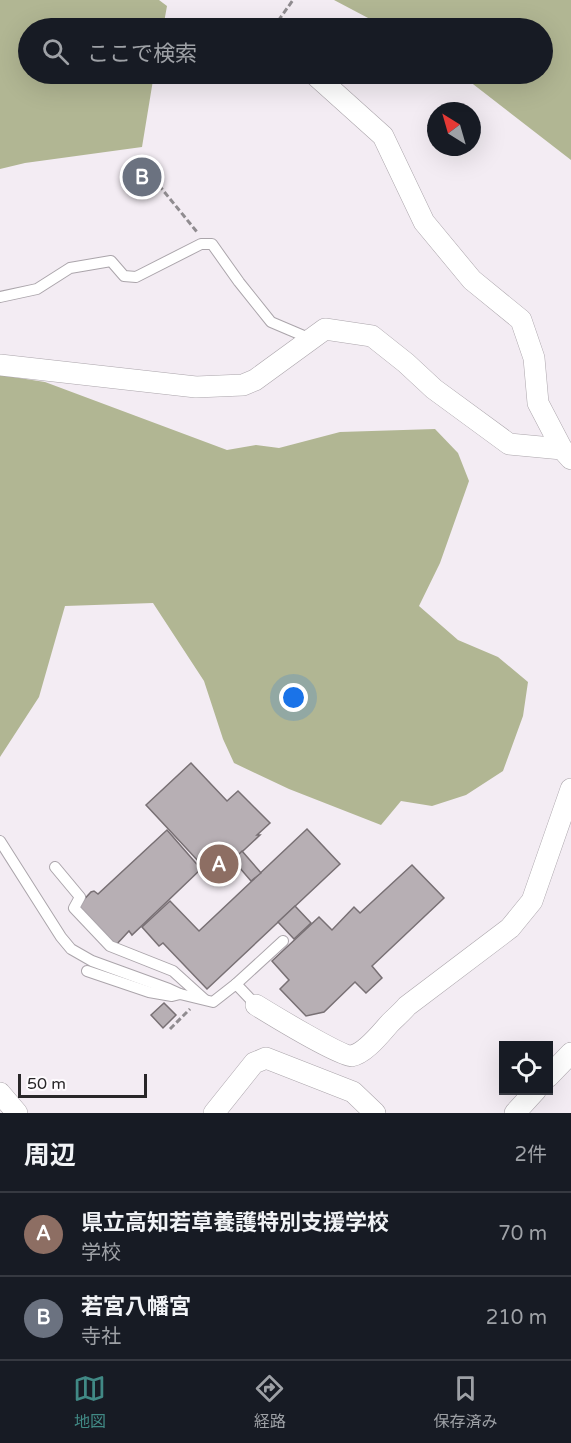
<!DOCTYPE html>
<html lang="ja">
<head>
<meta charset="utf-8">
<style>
	:root { --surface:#171b24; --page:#20242c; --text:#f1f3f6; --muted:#9ea1a6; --line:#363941; --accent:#418985 }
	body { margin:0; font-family:"Varela Round","Noto Sans JP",sans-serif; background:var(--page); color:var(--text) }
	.controls { position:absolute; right:18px; bottom:18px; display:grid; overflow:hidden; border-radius:0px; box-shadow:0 6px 24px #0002 }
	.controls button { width:54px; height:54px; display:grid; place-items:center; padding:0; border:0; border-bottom:2px solid var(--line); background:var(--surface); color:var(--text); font:30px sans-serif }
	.compass { position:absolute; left:427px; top:102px; width:54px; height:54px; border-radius:50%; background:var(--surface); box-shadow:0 6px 24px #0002; rotate:323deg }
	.scale { position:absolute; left:18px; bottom:15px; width:129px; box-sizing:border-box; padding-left:6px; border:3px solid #282628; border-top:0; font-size:16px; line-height:21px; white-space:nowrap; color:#282628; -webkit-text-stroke:4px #fefbfe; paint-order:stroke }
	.you { position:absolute; left:294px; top:698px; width:21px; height:21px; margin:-15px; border:4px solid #fff; border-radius:50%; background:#1a73e8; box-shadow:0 0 0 9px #1a73e833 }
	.badge { display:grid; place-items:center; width:39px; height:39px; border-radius:50%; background:var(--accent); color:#fff; font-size:20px; font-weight:700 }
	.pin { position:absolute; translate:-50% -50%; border:3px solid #fff; box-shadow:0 2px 6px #0006 }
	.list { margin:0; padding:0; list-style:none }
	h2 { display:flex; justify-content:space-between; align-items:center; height:78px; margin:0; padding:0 24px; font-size:26px }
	h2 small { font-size:20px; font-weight:400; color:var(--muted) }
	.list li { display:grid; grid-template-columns:39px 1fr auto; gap:18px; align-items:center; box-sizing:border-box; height:84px; padding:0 24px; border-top:2px solid var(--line) }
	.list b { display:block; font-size:22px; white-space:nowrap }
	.list p { margin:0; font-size:20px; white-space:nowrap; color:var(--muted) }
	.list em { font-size:20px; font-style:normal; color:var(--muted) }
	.icon { flex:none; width:33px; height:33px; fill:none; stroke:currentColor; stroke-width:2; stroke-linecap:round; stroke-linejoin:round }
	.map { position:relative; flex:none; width:571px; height:1113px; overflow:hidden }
	.search { position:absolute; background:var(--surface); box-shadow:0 6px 24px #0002; left:18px; right:18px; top:18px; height:66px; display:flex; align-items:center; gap:15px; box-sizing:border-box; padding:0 21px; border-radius:33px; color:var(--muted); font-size:22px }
	.sheet { height:246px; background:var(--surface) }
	nav { display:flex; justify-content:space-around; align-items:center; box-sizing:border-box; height:84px; border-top:2px solid var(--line); background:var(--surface); font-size:16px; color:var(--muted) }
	nav a { display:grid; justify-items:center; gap:3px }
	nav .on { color:var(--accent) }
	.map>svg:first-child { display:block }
	.forest { fill:#b1b693 }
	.building { fill:#b7afb4; stroke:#787074; stroke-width:1.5 }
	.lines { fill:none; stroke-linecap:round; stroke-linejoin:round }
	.service-casing { stroke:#aba5ab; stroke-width:12 }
	.minor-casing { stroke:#aba5ab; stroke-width:22 }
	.path { stroke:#908c90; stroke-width:3; stroke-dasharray:6 3; stroke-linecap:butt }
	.service { stroke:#fff; stroke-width:10 }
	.minor { stroke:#fff; stroke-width:21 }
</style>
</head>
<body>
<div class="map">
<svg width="571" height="1113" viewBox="0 0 571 1113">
	<rect width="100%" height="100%" fill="#f3ecf3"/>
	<g class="forest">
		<polygon points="0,0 159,0 167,6 163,28 28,28 28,74 154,74 142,147 25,163 0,169"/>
		<polygon points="334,0 571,0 571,160 460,74 542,74 542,28 387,28"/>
		<polygon points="0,375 45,382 227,450 256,445 279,448 340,432 435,429 458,453 469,481 440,563 419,606 458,640 498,657 528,682 523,716 503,771 466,795 432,806 401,801 381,825 289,789 234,763 223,739 204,681 153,603 65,606 39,697 0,757"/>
	</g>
	<g class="building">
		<polygon points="191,763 227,801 238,791 270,823 257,835 260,835 214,878 146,805"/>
		<polygon points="307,829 340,864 207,989 163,943 159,946 142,927 170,901 199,931"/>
		<polygon points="167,830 201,869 132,935 129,931 116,945 78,906 91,892 94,891 98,894"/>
		<polygon points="242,851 261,873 251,881 233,860"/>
		<polygon points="412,865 444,898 372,966 382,978 366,993 355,982 324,1012 306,1016 280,989 289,980 272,961 319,917 332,930 354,907 360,913"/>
		<polygon points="295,906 311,923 294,939 278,922"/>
		<polygon points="164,1003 176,1015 163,1028 151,1015"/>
	</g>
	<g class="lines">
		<defs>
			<g id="service">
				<polyline points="0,297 37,289 70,268 111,261 124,276 136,277 201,244 212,244 239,282 271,322 311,339"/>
				<polyline points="0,841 47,915 61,937 71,949 92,961 169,989 180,994"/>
				<polyline points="55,867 80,897 74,908 110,946 173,971 204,999"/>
				<polyline points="87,971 149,992 172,996 180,994 213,1002 236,984 256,1005"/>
				<polyline points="236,984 283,941"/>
			</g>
			<g id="minor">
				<polyline points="314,74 383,136 424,222 472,280 521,320 534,358 538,403 562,449"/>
				<polyline points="0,365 196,387 243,385 255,380 325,329 372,336 406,363 434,389 509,444 562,449 571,459"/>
				<path d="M256,1005c13,8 87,53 95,51 14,-2 30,-23 39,-33 6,-6 12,-11 17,-17l103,-78 22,-27 39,-112"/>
				<polyline points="548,1077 571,1053"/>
				<polyline points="0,1093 17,1113"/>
				<polyline points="214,1113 254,1063 266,1058 353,1092 375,1113"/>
				<polyline points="515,1113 536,1090"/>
			</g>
		</defs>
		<use href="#service" class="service-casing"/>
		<use href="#minor" class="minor-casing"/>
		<g class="path">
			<polyline points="273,28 293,0"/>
			<polyline points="153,178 197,232"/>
			<polyline points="170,1029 190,1009"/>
		</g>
		<use href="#service" class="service"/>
		<use href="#minor" class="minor"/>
	</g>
</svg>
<div class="controls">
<button><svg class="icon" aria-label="locate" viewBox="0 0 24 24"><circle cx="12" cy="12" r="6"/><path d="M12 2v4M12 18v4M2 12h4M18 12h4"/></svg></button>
</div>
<svg class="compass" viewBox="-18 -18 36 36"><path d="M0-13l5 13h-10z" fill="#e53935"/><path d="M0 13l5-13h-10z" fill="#9ea1a6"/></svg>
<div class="scale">50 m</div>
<div class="you"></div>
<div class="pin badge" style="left:219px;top:864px;background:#8d6e63">A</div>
<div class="pin badge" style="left:142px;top:177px;background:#6b7280">B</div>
<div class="search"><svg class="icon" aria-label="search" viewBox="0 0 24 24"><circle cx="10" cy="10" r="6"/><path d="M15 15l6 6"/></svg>ここで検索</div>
</div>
<section class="sheet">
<h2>周辺<small>2件</small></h2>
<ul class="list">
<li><span class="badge" style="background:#8d6e63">A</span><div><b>県立高知若草養護特別支援学校</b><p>学校</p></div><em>70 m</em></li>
<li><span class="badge" style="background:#6b7280">B</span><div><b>若宮八幡宮</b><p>寺社</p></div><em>210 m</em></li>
</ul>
</section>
<nav>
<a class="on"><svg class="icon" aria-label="map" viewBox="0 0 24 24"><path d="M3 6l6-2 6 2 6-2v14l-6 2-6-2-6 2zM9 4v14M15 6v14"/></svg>地図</a>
<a><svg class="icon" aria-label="directions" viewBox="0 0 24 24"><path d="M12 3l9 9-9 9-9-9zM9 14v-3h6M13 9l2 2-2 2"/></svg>経路</a>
<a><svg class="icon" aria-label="saved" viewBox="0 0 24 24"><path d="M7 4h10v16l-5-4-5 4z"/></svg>保存済み</a>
</nav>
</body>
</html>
